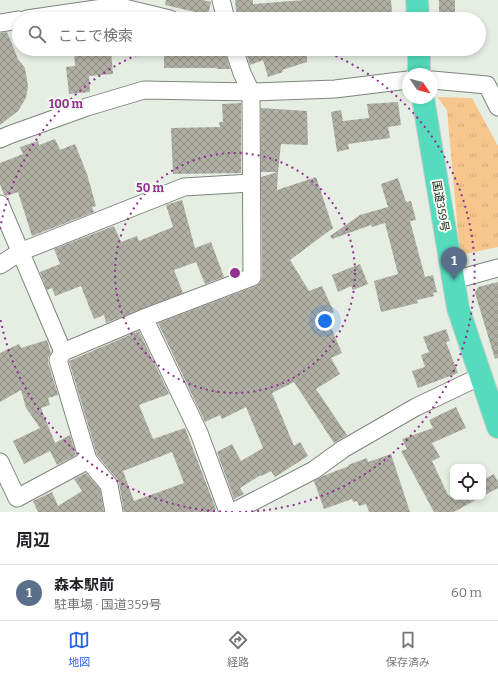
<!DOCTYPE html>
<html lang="ja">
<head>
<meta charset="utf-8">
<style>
	:root { --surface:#fff; --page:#f2f2f2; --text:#202124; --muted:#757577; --line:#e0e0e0; --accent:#2563eb }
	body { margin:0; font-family:Bitter,"Noto Sans JP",serif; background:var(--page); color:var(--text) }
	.controls { position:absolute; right:12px; bottom:12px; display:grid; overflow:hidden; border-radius:8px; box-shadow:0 2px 6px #0003 }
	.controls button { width:36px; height:36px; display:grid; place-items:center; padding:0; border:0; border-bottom:1px solid var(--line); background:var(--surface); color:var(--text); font:20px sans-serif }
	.compass { position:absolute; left:402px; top:68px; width:36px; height:36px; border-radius:50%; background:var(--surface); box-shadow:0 2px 6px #0003; rotate:125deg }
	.you { position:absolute; left:325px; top:321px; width:14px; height:14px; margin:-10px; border:3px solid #fff; border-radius:50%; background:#1a73e8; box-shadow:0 0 0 6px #1a73e833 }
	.badge { display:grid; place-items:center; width:26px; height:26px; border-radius:50%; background:var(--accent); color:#fff; font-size:13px; font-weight:700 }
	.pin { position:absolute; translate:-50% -33px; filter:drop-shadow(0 1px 2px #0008) }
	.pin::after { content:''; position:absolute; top:21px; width:14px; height:12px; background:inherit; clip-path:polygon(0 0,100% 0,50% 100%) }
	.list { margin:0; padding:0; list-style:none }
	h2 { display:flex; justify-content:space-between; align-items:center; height:52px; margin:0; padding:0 16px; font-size:17px }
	h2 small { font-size:13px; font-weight:400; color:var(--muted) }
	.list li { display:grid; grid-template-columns:26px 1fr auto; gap:12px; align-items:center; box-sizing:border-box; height:56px; padding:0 16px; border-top:1px solid var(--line) }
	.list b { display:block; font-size:15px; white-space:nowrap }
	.list p { margin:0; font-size:13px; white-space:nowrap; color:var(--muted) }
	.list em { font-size:13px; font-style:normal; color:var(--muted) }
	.icon { flex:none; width:22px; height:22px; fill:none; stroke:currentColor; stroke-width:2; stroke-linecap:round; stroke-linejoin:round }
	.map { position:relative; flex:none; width:498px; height:512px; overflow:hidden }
	.search { position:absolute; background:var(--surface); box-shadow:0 2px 6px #0003; left:12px; right:12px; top:12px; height:44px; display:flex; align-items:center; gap:10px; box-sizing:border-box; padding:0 14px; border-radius:22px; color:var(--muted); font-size:15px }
	.sheet { height:108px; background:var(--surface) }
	nav { display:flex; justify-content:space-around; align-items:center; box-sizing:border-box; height:56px; border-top:1px solid var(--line); background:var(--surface); font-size:11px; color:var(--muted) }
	nav a { display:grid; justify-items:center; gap:2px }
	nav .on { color:var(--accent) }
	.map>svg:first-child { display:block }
	.park { fill:url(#park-tufts) }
	.building { fill:url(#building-cross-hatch); fill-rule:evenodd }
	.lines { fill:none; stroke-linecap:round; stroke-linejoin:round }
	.street-casing { stroke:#7e857d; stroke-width:19 }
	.highway-casing { stroke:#cdcdcc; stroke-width:24 }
	.street { stroke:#fff; stroke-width:17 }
	.highway { stroke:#54dcbc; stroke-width:22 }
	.ring { fill:none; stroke:#932e93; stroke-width:2; stroke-dasharray:2 4 }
	.labels { text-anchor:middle; stroke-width:4; stroke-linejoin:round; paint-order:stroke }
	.street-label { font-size:11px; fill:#1a1c19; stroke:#f3fbf1 }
	.centre { fill:#932e93; stroke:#f3fbf1; stroke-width:2 }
	.ring-label { font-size:12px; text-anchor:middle; font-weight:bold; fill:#932e93; stroke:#f3fbf1; stroke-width:4; stroke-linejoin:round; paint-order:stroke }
</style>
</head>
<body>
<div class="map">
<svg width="498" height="512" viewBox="0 0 498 512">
	<defs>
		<pattern id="park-tufts" width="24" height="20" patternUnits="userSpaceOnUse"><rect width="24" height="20" fill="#f7c68c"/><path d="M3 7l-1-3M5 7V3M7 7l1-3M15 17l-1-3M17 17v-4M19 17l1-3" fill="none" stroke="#d3aa78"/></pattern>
		<pattern id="building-cross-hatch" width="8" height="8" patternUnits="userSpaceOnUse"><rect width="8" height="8" fill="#afafa4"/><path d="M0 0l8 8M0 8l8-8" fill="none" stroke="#8e8e85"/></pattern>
	</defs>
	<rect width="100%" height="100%" fill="#e6eee4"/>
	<polygon class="park" points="437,97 472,98 498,146 498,247 460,255 447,110"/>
	<g class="building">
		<polygon points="166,0 203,0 211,2 208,15 165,5"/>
		<polygon points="235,0 253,0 253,4 304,0 391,0 392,12 370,15 371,19 237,19"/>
		<rect x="439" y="0" width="16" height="19"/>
		<polygon points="7,32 18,59 25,68 28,86 26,98 18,111 0,125 0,33"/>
		<polygon points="74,49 111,49 113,74 89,76 90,92 69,94 66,67 75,66"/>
		<polygon points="164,49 224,49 230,69 217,69 217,68 164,68"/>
		<polygon points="245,49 307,49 307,62 282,70 283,72 268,77 263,60 250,65"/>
		<polygon points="398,102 401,125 388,127 390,138 348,144 349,149 337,152 331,112 341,110 343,121 369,118 367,104"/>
		<polygon points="241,103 241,173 173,174 171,128 220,127 219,122 223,122 222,104"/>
		<polygon points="261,108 307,111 308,145 281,144 278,172 261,172"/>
		<polygon points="55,139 60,150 75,144 87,174 96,206 92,207 94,212 32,236 18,192 6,196 4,195 0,184 0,163 23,154 20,147 38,141 39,145"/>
		<polygon points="278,172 277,190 316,177 333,228 290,260 309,291 322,286 334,312 326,316 342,353 331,358 340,374 316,389 347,435 334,443 294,382 272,393 294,446 300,442 308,456 275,477 271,471 262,476 261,475 240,488 244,494 234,499 217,452 232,444 241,461 263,448 246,407 222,419 220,415 205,422 158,323 256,286 260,283 262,277 261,177"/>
		<polygon points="398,178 406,202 411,201 416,220 410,221 425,277 433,275 437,292 433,293 434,296 417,300 418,303 381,312 374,281 398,274 385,223 372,227 371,225 332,239 330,236 360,215 388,207 381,184"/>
		<polygon points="182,200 195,248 211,242 224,277 205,284 196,262 174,270 183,293 106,323 104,315 94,319 81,286 55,296 52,288 47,290 40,272 60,264 54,249 114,226 121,242 137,236 139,241 173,227 166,205"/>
		<polygon points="360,264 368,284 353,290 351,286 338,292 332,275"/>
		<polygon points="498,282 498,358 495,359 475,293 478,287"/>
		<polygon points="446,329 450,341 446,342 458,373 418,388 412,371 425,367 421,355 429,352 423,337"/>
		<path d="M139,331l30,63 -30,11 14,34 32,-11 31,81 -3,3h-89l-5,-29 -2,-4 -20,-24 -28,-94zM172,452l12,31 -50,18 -11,-30z"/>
		<polygon points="47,340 51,353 48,358 48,363 58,395 48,398 50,405 41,408 55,443 70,435 76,455 57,465 50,451 24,464 13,441 40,428 26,408 21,390 0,402 0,353 19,344 21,348"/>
		<polygon points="456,407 466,428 432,443 440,457 432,461 448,495 451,497 481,497 454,512 434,512 401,451 407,449 402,439 433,428 429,420"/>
		<polygon points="391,454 410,512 369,512 366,504 359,506 357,501 353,502 352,499 324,509 314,481 323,476 349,466 348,465 367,458 368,462"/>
		<polygon points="86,473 100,489 104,512 38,512 33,501 52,492 58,506 82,491 74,479"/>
		<polygon points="494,474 498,482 498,488 483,496 483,480"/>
	</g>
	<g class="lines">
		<defs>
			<g id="street">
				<polyline points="221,0 226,19"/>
				<polyline points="27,19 116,6 170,19"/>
				<polyline points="0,23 19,20"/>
				<polyline points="432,80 487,85 498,107"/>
				<polyline points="0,139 9,135 87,107 144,90 251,92 335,89 408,80"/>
				<polyline points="0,204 63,352"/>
				<polyline points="0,265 20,252 184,187 251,183"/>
				<polyline points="454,280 498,268"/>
				<polyline points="144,318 199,433 228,512"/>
				<polyline points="88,460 58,360 63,352 144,318 252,277 251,92 242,73 234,49"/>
				<polyline points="0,462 17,498 88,460 109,485 114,512"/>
				<polyline points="233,512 314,470 343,449 416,407 481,376"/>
			</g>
			<g id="highway">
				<polyline points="417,0 418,19"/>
				<polyline points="419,49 419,74"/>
				<polyline points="423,98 458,308 498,427"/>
			</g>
		</defs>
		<use href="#street" class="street-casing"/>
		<use href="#highway" class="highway-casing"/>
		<use href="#street" class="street"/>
		<use href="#highway" class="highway"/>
	</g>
	<g class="ring">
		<circle cx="235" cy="273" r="120"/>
		<path d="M233 512A239 239 0 0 1 0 317M0 229A239 239 0 0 1 151 49M319 49A239 239 0 0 1 237 512"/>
	</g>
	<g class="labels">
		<g class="street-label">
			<text transform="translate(441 206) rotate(80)" y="4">国道359号</text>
		</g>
	</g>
	<circle cx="235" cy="273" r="6" class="centre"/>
	<g class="ring-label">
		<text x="66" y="108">100 m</text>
		<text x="150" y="192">50 m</text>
	</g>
</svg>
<div class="controls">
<button><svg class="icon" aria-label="locate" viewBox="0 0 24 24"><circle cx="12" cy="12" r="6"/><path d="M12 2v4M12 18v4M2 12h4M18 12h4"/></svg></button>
</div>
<svg class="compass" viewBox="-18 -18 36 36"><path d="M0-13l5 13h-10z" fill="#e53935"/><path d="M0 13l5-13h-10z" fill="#757577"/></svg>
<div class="you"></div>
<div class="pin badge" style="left:454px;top:280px;background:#5c6f8a">1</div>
<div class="search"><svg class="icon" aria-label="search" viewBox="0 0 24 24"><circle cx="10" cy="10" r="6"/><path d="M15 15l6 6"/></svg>ここで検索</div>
</div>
<section class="sheet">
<h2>周辺<small></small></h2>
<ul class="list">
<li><span class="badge" style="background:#5c6f8a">1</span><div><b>森本駅前</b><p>駐車場 · 国道359号</p></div><em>60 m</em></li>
</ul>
</section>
<nav>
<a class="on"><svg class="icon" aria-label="map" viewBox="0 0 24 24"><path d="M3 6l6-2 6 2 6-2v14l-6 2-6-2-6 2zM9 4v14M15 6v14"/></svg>地図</a>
<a><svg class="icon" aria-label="directions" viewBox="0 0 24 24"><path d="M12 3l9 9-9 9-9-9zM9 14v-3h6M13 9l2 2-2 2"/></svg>経路</a>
<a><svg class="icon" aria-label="saved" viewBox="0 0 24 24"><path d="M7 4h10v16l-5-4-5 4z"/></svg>保存済み</a>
</nav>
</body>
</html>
